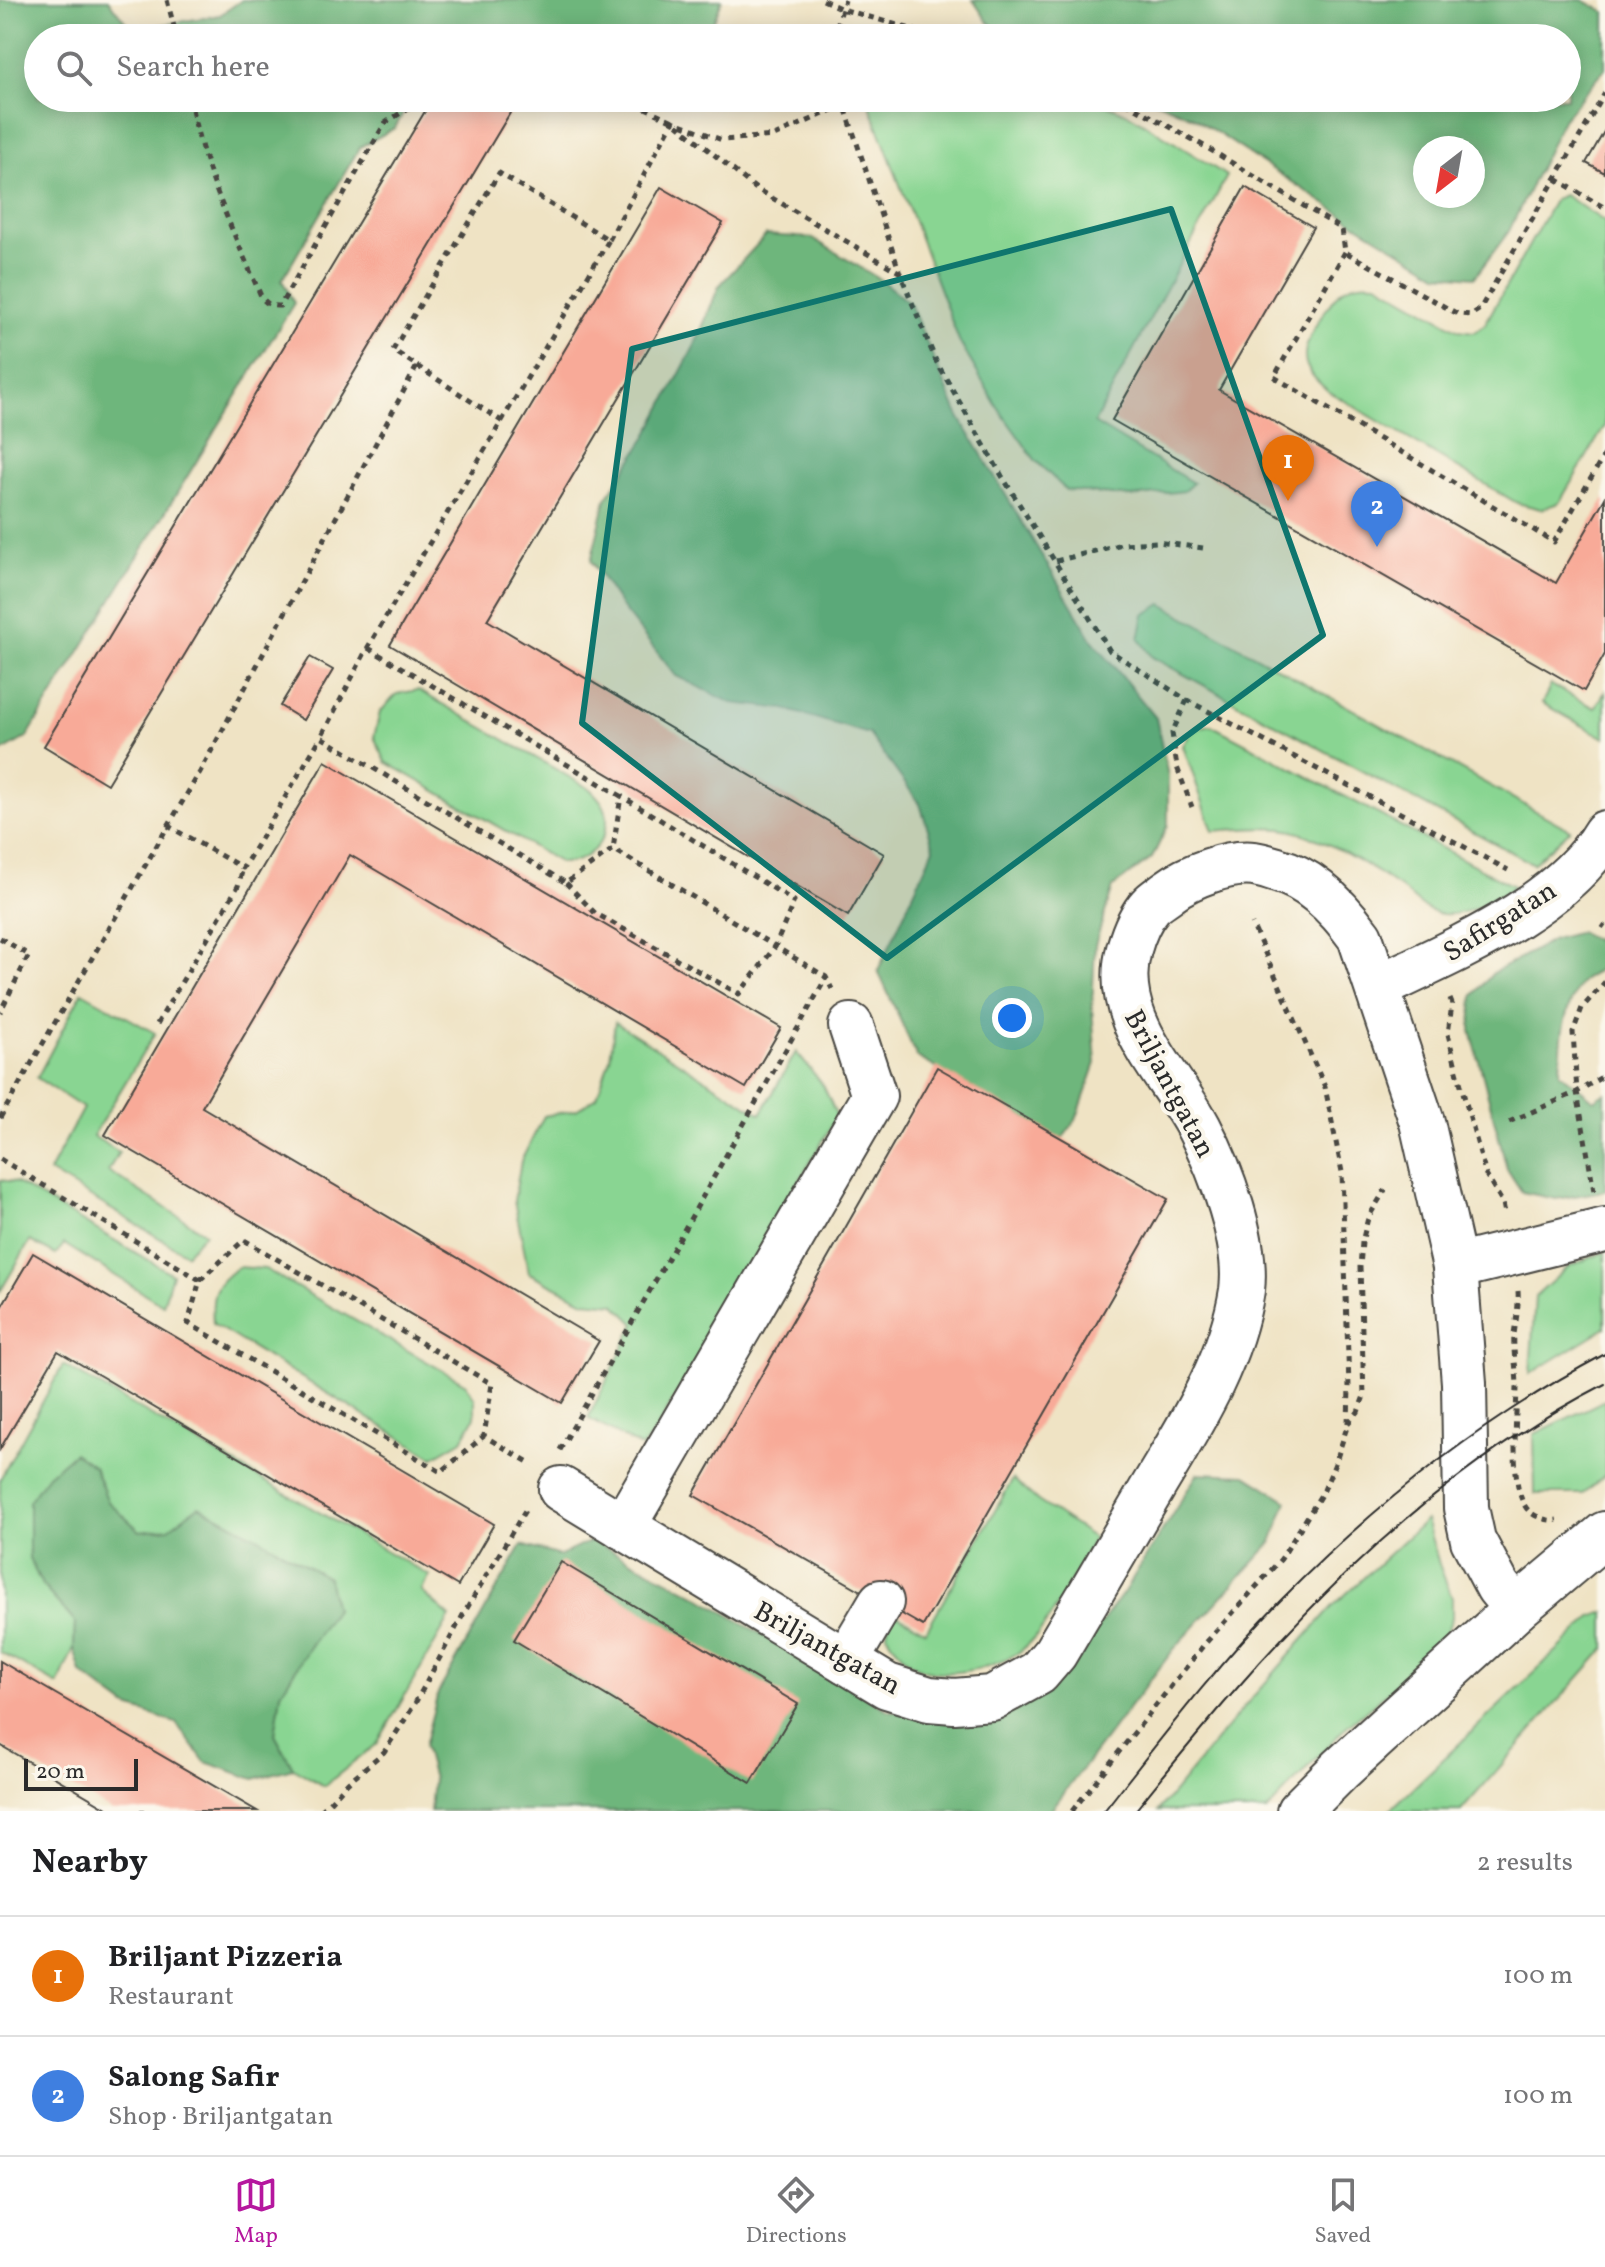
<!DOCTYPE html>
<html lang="en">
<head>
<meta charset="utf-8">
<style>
	:root { --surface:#fff; --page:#f2f2f2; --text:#202124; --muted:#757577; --line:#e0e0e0; --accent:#b5179e }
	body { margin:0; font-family:Vollkorn,serif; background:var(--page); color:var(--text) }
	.compass { position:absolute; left:1413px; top:136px; width:72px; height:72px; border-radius:50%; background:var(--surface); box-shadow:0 4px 20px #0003; rotate:211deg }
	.scale { position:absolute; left:24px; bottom:20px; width:114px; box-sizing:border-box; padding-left:8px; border:4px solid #2b2b2b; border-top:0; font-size:22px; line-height:28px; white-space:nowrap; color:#2b2b2b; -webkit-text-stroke:6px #fbf7ec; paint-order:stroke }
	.you { position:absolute; left:1012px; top:1018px; width:28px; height:28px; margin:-20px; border:6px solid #fff; border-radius:50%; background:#1a73e8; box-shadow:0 0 0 12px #1a73e833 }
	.badge { display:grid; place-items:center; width:52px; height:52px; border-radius:50%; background:var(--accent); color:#fff; font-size:26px; font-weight:700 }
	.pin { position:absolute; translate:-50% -66px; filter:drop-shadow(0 2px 4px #0008) }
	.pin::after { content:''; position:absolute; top:42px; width:28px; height:24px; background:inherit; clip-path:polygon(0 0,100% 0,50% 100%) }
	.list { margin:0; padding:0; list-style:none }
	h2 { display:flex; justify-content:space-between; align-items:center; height:104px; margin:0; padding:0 32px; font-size:34px }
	h2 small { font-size:26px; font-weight:400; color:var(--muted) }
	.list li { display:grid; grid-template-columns:52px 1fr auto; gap:24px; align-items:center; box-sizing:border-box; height:120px; padding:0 32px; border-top:2px solid var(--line) }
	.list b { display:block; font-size:30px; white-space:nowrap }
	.list p { margin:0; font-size:26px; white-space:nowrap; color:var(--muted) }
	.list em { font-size:26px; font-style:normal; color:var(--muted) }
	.icon { flex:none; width:44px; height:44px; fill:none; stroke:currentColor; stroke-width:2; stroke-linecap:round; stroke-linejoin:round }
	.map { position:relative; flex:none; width:1605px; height:1811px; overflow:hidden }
	.search { position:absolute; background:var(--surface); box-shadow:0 4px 20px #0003; left:24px; right:24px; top:24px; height:88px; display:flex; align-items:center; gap:20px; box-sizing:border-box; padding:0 28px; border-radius:44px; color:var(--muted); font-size:30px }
	.sheet { height:344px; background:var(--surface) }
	nav { display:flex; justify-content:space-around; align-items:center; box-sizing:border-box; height:112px; border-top:2px solid var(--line); background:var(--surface); font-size:22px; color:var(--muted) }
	nav a { display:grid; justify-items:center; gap:4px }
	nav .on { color:var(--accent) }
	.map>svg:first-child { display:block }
	.green { fill:#89d592; stroke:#5a805e; stroke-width:2 }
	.forest { fill:#6eb67c; stroke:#4c7054; stroke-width:2; fill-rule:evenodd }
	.building { fill:#f8aa98 }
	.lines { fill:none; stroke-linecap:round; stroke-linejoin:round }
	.minor-casing { stroke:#484742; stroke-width:48 }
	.path { stroke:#484742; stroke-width:5; stroke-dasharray:6 6; stroke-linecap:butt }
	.minor { stroke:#fff; stroke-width:44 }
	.tram { stroke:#2b2b2b; stroke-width:2 }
	.marked { fill:#0f766e; fill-opacity:0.2; stroke:#0f766e; stroke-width:6; stroke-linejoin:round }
	.labels { text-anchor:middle; stroke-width:8; stroke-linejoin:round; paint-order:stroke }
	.street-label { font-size:28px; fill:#2b2b2b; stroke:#fbf7ec }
</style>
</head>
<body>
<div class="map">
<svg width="1605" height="1811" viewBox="0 0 1605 1811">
	<rect width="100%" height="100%" fill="#fbf7ec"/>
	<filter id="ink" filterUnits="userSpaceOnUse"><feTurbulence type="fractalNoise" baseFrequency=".0125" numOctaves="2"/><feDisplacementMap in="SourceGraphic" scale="16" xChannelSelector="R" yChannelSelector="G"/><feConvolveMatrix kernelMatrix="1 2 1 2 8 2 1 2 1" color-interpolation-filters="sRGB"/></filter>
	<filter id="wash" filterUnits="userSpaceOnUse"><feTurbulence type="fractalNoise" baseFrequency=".006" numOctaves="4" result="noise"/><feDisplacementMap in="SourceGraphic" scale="32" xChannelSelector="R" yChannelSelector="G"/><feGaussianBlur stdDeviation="1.8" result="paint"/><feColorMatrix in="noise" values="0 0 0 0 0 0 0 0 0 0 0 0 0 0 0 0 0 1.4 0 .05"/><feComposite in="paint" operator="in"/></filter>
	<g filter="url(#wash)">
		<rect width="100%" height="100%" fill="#efe3c4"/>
		<g class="green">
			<polygon points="867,98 1090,98 1129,114 1227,176 1094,423 1193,483 1184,491 1131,497 1066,490 1036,461 998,408 960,343"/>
			<path d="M1564,195l41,27v204l-46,77 -18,6 -24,-6 -189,-112c-10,-9 -24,-21 -23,-36 0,-16 28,-61 42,-68 9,-5 20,-5 30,-4l82,47 15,2 11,-8 70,-125z"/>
			<polygon points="1162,604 1570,830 1533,864 1152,657 1139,639 1144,615"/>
			<polygon points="1551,685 1595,708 1605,692 1605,738 1542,703"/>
			<path d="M418,690l172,99c8,8 16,16 17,28 1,26 -22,47 -46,46l-175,-101 -12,-25 6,-25 17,-18z"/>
			<path d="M1211,725l304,162c-20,12 -48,30 -73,27 -20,-2 -30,-19 -46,-29 -30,-21 -78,-52 -115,-56 -23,-2 -45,0 -68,2l-30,-85c7,-14 12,-19 28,-21z"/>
			<polygon points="82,992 155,1033 93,1136 119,1152 108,1171 205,1233 186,1254 49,1172 83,1108 37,1078"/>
			<polygon points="615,1022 761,1114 796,1052 823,1085 837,1116 655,1432 642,1448 588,1418 635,1324 615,1304 584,1301 529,1273 514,1201 521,1161 544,1116 576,1110 597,1097 610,1058"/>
			<polygon points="0,1180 15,1182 172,1274 163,1305 64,1244 56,1255 30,1241 0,1292"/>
			<polygon points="1605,1252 1605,1328 1530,1374 1535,1297 1569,1266"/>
			<path d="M238,1267l27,2 201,115 9,15v18l-13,23 -29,17 -220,-133c-2,-31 0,-39 25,-57z"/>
			<polygon points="63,1365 430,1576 421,1591 450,1617 377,1744 324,1786 293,1768 275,1735 281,1693 311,1644 335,1609 169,1529 140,1531 108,1502 94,1467 42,1585 75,1622 74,1648 58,1685 0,1652 0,1479"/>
			<polygon points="1605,1400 1605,1475 1583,1494 1535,1494 1534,1434"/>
			<path d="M1013,1479l25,22 56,37c-19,33 -46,97 -78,116 -24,15 -80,28 -105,9 -5,-3 -9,-9 -13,-13 -15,-15 -13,-18 -4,-37l32,18z"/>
			<polygon points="1426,1520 1439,1564 1452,1598 1452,1618 1447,1631 1432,1655 1346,1727 1267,1811 1158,1811 1251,1699 1333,1606"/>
			<polygon points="1605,1612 1605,1648 1461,1811 1389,1811 1592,1617"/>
		</g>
		<g class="forest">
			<polygon points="0,0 108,0 132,30 220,15 242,0 722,0 707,38 38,38 38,98 411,98 395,128 360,147 282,280 294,303 27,737 0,753"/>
			<path d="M973,0h610l22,12v57l-42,50 -54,112 -34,46 -37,-3 -79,-48 -166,-109 -45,-19h419v-60h-557l-22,-16zM1473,148v48h-48v-48z"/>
			<polygon points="766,235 812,238 881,280 910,304 958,415 1093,641 1156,718 1168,776 1168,825 1152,858 1113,887 1095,945 1092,1008 1096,1063 1076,1120 1062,1139 917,1057 878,971 934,848 920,804 869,734 785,709 732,703 676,676 622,608 591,561 606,499 646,438 695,345 719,286"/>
			<path d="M1580,932l25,13c0,35 -18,23 -29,46 -15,29 -15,51 -16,82l34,27 11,-7v98l-49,8 -34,-7 -15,-23 -36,-139 2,-34 20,-23 61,-34z"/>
			<polygon points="74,1453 94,1467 108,1502 140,1531 169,1528 199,1506 261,1539 328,1578 335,1609 311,1644 281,1693 275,1735 293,1768 254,1779 205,1762 176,1723 126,1706 81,1673 74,1648 75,1622 42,1585 29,1558 29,1501 48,1475"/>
			<polygon points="1198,1473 1246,1475 1287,1501 1272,1542 1174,1649 1050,1811 430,1811 433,1779 424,1746 438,1693 522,1545 560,1556 592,1540 696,1595 888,1710 968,1725 1021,1705 1059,1679 1124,1592"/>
		</g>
		<g id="blocks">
			<g class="building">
				<polygon points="433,98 519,98 107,784 44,746"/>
				<polygon points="1605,130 1605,173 1586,163"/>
				<polygon points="661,187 723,223 487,620 884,854 848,916 390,645"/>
				<polygon points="1245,187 1313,227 1219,390 1556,583 1605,498 1605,654 1584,691 1112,420"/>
				<polygon points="310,657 333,670 303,720 280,706"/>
				<polygon points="325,761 781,1028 746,1088 350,855 202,1107 599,1341 562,1403 105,1135"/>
				<polygon points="937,1067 1168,1199 923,1626 693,1495"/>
				<polygon points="33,1253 494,1524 458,1586 58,1351 0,1449 0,1309"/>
				<polygon points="561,1562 798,1704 751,1783 514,1640"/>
				<polygon points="0,1661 54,1693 257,1811 112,1811 0,1745"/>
			</g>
		</g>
	</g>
	<g filter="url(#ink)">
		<use href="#blocks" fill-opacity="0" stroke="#484742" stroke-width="2"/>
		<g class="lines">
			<defs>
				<g id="minor">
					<path d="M1378,987c75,-36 183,-80 227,-154"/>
					<polyline points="1455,1267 1605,1230"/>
					<path d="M561,1489l326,197 42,13 25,2 38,-3 46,-25 17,-20c33,-55 66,-111 98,-166 37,-62 78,-125 89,-197 6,-48 -21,-120 -43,-162 -30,-57 -89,-108 -70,-179 4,-14 11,-32 21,-43 5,-6 13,-10 19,-15 20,-15 59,-30 85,-27 7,1 16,4 23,6 35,9 62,38 83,67l62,185 33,145 9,116 2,125 7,32 25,47 18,22 -175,160 -42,42"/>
					<polyline points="623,1527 874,1096 851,1026"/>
					<polyline points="1516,1609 1605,1534"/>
					<polyline points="846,1661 881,1602"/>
				</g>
			</defs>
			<use href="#minor" class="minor-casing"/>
			<g class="path">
				<polyline points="167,0 177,38"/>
				<polyline points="823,0 842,9 942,38"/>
				<polyline points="833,38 845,0"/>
				<path d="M190,98c11,66 44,136 71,198 5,8 9,10 19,10l105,-183 39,-25"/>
				<polyline points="598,98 641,106 673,121 755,188 899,272"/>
				<polyline points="842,98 900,273 936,361 1002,476 1110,651 1187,700 1508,870"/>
				<polyline points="1114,98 1129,104 1204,146 1342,229 1345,252 1458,314 1471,315 1480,309 1605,93"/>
				<polyline points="1556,179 1605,208"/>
				<polyline points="609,240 673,121 722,140 774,136 844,105"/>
				<polyline points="1345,252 1274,377 1554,542 1605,454"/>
				<polyline points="417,366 503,422"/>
				<polyline points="1056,561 1122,544 1157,542 1203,548"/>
				<polyline points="368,648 621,796 613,849"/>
				<polyline points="1187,700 1172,733 1177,767 1192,807"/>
				<polyline points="168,826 200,772 417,366 393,350 499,173 609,240 368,647 321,737"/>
				<polyline points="566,883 595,913 739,994 775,947 794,901 621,796"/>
				<polyline points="1602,925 1605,927"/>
				<polyline points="0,938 29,955 0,1012"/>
				<polyline points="1450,999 1452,1004 1448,1034 1456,1067 1486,1175 1503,1203 1505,1214"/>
				<polyline points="157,1024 238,886 243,868"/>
				<polyline points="0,1118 168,826 243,868 321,737 566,883 613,849 826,977 832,989"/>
				<polyline points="1509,1122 1577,1092 1605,1075"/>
				<polyline points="0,1159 200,1280 188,1323 441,1472 484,1436 530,1463"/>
				<polyline points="1594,1191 1577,1092 1573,1032 1582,1008 1605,982"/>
				<polyline points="200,1280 244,1240 492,1384 484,1436"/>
				<path d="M1518,1291c1,15 -2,29 -4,43 -1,16 2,33 3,50 0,32 -8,96 8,122 5,9 21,16 32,14"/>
				<polyline points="1348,1423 1358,1412 1364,1396 1360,1267 1362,1242 1368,1218 1385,1190"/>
				<polyline points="560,1450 826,978"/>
				<polyline points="321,1811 348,1782 384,1752 413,1707 463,1615 527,1507"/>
				<polyline points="1072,1811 1203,1646 1281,1559 1324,1490 1336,1461 1348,1424 1349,1387 1342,1172 1325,1087 1252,924"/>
			</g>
			<use href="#minor" class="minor"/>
			<g class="tram">
				<path d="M1104,1811c56,-71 111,-144 175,-209 96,-98 204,-183 326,-248"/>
				<path d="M1135,1811c134,-168 276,-327 470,-427"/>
			</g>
		</g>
	</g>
	<path class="marked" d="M1171,209l152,426 -436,323 -305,-235 50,-374z"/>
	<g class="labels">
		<g class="street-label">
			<text transform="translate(1499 920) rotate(-32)" y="10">Safirgatan</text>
			<text transform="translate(1171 1083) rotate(62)" y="10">Briljantgatan</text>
			<text transform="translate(828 1647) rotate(29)" y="10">Briljantgatan</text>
		</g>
	</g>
</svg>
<svg class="compass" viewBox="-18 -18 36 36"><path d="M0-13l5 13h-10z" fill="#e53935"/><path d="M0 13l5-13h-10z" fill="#757577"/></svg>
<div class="scale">20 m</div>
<div class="you"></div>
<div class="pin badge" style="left:1288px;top:501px;background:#e8710a">1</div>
<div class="pin badge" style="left:1377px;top:547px;background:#3f7fe0">2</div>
<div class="search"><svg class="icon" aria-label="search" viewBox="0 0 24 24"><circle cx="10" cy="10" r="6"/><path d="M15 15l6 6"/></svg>Search here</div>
</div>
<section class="sheet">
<h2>Nearby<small>2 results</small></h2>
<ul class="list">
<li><span class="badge" style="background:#e8710a">1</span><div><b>Briljant Pizzeria</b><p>Restaurant</p></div><em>100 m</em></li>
<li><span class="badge" style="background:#3f7fe0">2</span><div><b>Salong Safir</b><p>Shop · Briljantgatan</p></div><em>100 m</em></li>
</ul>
</section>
<nav>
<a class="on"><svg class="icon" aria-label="map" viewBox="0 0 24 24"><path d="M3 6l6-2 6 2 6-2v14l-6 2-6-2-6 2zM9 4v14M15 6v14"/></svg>Map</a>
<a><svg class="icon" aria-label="directions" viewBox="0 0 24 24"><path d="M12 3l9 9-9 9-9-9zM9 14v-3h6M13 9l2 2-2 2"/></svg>Directions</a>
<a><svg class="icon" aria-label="saved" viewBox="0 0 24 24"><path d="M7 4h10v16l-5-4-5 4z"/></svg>Saved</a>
</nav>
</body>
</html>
